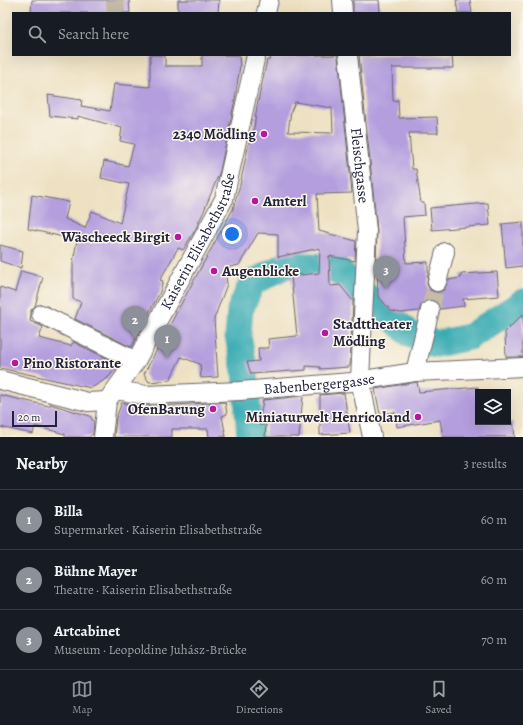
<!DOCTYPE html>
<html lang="en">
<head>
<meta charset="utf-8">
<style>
	:root { --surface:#171b24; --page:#20242c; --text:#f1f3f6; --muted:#9ea1a6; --line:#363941; --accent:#8c9099 }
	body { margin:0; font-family:Alegreya,serif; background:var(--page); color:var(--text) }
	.controls { position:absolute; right:12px; bottom:12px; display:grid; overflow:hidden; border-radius:0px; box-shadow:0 4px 16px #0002 }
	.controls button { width:36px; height:36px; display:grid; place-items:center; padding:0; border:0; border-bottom:1px solid var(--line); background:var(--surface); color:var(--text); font:20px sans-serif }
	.scale { position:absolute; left:12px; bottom:10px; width:45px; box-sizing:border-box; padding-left:4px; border:2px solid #22223b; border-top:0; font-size:11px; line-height:14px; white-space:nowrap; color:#22223b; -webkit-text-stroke:3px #fbf7ec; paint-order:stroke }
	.you { position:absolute; left:232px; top:234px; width:14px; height:14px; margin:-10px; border:3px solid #fff; border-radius:50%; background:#1a73e8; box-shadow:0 0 0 6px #1a73e833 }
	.badge { display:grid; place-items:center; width:26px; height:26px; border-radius:50%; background:var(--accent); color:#fff; font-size:13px; font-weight:700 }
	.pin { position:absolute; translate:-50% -33px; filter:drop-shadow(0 1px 2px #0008) }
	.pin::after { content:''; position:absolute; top:21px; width:14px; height:12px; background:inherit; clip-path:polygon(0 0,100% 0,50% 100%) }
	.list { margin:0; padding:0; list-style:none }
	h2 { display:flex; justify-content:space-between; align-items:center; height:52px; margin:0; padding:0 16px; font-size:17px }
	h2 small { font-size:13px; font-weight:400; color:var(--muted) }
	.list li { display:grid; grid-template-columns:26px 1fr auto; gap:12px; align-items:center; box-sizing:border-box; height:60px; padding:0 16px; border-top:1px solid var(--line) }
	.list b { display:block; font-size:15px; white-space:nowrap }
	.list p { margin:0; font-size:13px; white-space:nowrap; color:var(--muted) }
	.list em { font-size:13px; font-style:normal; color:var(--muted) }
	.icon { flex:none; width:22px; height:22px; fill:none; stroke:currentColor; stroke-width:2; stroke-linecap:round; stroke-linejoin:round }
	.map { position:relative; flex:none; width:523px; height:437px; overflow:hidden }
	.search { position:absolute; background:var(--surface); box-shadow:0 4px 16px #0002; left:12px; right:12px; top:12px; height:44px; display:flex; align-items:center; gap:10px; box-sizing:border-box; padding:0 14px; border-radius:0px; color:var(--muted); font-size:15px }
	.sheet { height:232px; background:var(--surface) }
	nav { display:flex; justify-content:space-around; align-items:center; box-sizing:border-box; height:56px; border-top:1px solid var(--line); background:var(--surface); font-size:11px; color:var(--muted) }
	nav a { display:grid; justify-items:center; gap:2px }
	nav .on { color:var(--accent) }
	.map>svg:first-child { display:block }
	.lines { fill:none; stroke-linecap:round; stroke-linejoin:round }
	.river { stroke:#39abb3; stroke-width:27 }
	.building { fill:#b49ede; fill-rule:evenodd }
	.minor-tunnel { stroke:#c5bba7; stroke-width:18; stroke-dasharray:18 9; stroke-linecap:butt }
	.minor-casing { stroke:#69656a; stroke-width:20 }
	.minor { stroke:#fff; stroke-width:18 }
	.poi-dot { fill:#b5179e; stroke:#fbf7ec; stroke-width:1.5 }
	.labels { text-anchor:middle; stroke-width:3; stroke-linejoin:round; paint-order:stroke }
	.poi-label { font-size:15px; font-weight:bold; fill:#22223b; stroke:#fbf7ec; text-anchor:end }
	.street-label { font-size:15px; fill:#22223b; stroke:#fbf7ec }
</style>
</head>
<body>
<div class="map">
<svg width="523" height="437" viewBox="0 0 523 437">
	<rect width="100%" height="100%" fill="#fbf7ec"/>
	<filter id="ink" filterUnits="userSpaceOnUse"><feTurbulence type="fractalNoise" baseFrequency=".025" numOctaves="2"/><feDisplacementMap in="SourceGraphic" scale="8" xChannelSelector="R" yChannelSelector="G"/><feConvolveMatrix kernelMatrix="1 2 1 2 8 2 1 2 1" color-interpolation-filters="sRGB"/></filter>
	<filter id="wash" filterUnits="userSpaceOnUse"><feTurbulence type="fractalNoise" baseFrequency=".012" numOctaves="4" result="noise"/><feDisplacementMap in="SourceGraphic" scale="16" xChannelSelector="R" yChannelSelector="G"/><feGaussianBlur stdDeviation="0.9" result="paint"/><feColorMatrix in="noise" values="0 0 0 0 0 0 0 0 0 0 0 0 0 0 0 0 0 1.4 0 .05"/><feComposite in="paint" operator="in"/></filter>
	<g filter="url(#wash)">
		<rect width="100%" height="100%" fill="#eee1c2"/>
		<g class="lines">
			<polyline class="river" points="250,437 245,371 238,336 240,310 252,283 286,265 334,267 411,335 436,344 469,337 523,302"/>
		</g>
		<g id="blocks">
			<g class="building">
				<polygon points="32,0 129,0 130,13 31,13"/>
				<polygon points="178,0 219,0 218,13 178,13"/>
				<polygon points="353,0 379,0 380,13 353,13"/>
				<polygon points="456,0 470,0 472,13 458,13"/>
				<polygon points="150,55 165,55 165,66 202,66 202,55 239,55 240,66 235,99 220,171 204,211 195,230 183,250 178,248 160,280 163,281 160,292 131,347 75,319 81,302 73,299 73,262 77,240 28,229 32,195 69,202 65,219 85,228 92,211 120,223 129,184 101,178 104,161 128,166 134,144 120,141 122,128 78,116 78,119 50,116 48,95 82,100 81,106 110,111 114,84 150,87"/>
				<path d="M271,55h67l14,138 -35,1 2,37 37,10 -1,20 -26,-5 1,30 10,-1 13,16 -3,64 -1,2 -29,2v-2l-14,-1v4l-55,4 -4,-12 12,-1 -1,-13h11l-1,-9 29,-3 -6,-60 28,-3 1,-25 -42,9v-23l-20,-1 -19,32 -14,3 2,16 -13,35 4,58 -17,1 -1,-14 -19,-7 -11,23 -21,2 -5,-8 37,-70 52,-95 7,-24 9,-43h3l5,-36 10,-46h3zM295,102l37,6 1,25 -45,-1 3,-21z"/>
				<polygon points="359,55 452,55 453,68 392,68 393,101 398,100 399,118 437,117 438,133 409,133 412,169 416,169 421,203 424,203 425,215 403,217 406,263 428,262 428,273 427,284 430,290 435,292 440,292 444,290 448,280 461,278 461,274 497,272 499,296 463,299 464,306 440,309 437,302 432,300 427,300 422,303 419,311 401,313 391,311 378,296 377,265 376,265 377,230"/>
				<polygon points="488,203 490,225 432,230 430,208"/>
				<polygon points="523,222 523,266 506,268 502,224"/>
				<polygon points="0,245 23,251 21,268 0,261"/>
				<polygon points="21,271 43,277 35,306 31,310 31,314 30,321 43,327 39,338 71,346 73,342 119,364 108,378 91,388 0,368 0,287 15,292"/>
				<polygon points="523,314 523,357 506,357 505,332"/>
				<polygon points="417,382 419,392 478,387 478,422 513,422 515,437 443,437 440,420 397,427 395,412 380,414 375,389"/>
				<polygon points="344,393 350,433 320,435 320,395"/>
				<polygon points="0,395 49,406 50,404 90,416 94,422 93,434 89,437 65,437 65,434 35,426 33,434 0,427"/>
				<polygon points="303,396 299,437 265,437 266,425 259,425 263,400"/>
				<polygon points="122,402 134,406 158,406 225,402 227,414 222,416 226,437 209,437 208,429 172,429 172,437 114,437 116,418"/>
			</g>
		</g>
	</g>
	<g filter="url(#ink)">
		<use href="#blocks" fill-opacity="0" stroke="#69656a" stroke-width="1"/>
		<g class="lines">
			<g class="minor-tunnel">
				<polyline points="115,0 116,13"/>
				<polyline points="430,310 437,282"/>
			</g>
			<defs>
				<g id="minor">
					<polyline points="342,0 343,13"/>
					<polyline points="266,13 269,0"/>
					<path id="s1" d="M348,55l19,176 -7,149 12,57"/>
					<polyline points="437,282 445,252"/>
					<polyline points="41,314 136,361"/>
					<polyline points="415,372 430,310"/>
					<polyline points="0,380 88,402 107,401"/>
					<path id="s2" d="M116,390l30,5 94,-4 111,-9 64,-10 108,-5"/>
					<path id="s3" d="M103,437l4,-36 29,-40 88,-162 32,-144"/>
				</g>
			</defs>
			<use href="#minor" class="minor-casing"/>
			<use href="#minor" class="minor"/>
		</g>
	</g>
	<g class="poi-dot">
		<circle cx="264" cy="134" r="4"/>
		<circle cx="255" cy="201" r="4"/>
		<circle cx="178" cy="237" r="4"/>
		<circle cx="214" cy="271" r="4"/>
		<circle cx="325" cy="333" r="4"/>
		<circle cx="15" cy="363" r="4"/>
		<circle cx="213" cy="409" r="4"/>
		<circle cx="418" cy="417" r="4"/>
	</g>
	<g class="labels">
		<g class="poi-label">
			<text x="256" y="139">2340 Mödling</text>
			<text x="263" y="206" text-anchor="start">Amterl</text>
			<text x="170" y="242">Wäscheeck Birgit</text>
			<text x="222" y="276" text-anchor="start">Augenblicke</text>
			<text x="333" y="329" text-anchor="start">Stadttheater<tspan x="333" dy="17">Mödling</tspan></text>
			<text x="23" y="368" text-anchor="start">Pino Ristorante</text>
			<text x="205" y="414">OfenBarung</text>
			<text x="410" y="422">Miniaturwelt Henricoland</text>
		</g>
		<g class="street-label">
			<text dy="5" stroke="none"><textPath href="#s1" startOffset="111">Fleischgasse</textPath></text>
			<text dy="5" stroke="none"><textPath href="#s3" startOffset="221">Kaiserin Elisabethstraße</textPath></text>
			<text dy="5" stroke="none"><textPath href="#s2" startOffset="204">Babenbergergasse</textPath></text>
		</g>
	</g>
</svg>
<div class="controls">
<button><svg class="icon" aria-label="layers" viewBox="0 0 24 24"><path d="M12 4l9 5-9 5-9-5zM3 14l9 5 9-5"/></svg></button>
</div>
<div class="scale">20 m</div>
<div class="you"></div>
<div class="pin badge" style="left:167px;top:358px">1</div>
<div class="pin badge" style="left:135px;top:339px">2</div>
<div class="pin badge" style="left:386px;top:289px">3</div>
<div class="search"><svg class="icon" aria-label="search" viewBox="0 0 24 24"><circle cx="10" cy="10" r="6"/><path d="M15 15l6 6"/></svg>Search here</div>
</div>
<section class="sheet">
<h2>Nearby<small>3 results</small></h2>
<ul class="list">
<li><span class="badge">1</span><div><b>Billa</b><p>Supermarket · Kaiserin Elisabethstraße</p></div><em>60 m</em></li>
<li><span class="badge">2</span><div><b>Bühne Mayer</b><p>Theatre · Kaiserin Elisabethstraße</p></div><em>60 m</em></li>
<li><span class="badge">3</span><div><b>Artcabinet</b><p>Museum · Leopoldine Juhász-Brücke</p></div><em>70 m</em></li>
</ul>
</section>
<nav>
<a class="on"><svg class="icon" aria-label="map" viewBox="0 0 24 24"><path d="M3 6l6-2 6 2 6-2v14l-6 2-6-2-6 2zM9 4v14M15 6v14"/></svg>Map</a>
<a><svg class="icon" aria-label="directions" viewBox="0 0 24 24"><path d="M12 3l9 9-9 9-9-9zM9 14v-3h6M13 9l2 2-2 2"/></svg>Directions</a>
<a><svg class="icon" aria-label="saved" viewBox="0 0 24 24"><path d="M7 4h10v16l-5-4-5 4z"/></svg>Saved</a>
</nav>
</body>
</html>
